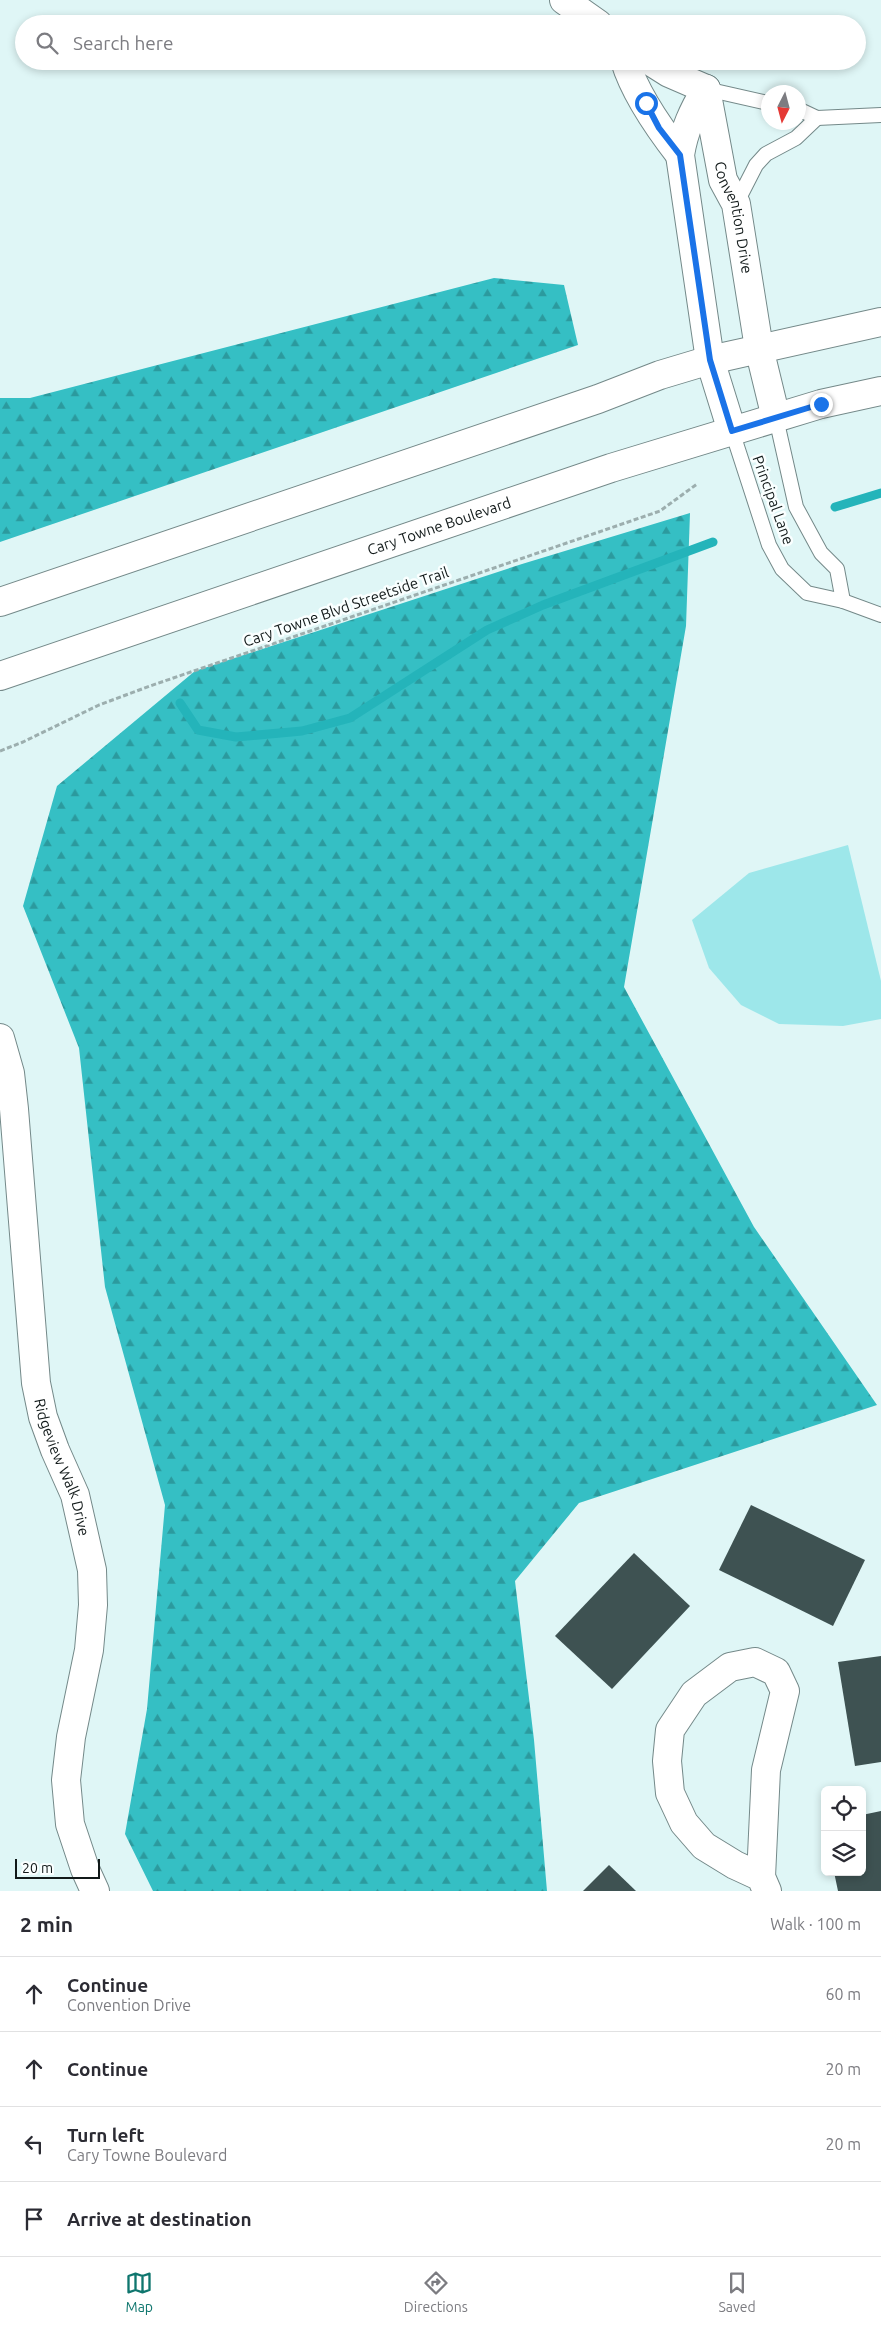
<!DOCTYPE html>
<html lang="en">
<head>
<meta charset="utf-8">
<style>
	:root { --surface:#fff; --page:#f7f7f7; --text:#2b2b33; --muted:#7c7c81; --line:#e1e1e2; --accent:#0f766e }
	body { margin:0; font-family:Ubuntu,sans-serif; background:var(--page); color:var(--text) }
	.controls { position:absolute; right:15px; bottom:15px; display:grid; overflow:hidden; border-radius:8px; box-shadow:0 2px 8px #0003 }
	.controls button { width:45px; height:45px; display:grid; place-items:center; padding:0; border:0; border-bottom:1px solid var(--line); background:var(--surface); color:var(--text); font:25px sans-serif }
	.compass { position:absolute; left:761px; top:85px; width:45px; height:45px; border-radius:50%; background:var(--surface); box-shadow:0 2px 8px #0003; rotate:186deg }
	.scale { position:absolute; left:15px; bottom:12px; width:85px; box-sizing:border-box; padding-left:5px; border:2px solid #111919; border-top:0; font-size:14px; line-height:18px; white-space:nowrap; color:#111919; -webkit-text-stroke:4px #faffff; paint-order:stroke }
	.stop { position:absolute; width:15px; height:15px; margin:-11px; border:4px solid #1a73e8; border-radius:50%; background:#fff }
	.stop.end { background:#1a73e8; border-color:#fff; box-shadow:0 1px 5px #0008 }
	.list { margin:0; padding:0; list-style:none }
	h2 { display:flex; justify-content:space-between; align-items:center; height:65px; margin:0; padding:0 20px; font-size:21px }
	h2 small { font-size:16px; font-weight:400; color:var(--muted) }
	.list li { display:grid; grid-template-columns:32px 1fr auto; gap:15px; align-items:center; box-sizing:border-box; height:75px; padding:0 20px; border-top:1px solid var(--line) }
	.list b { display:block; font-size:19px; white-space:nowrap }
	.list p { margin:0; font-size:16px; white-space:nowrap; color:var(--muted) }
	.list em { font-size:16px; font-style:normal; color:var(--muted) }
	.icon { flex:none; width:28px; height:28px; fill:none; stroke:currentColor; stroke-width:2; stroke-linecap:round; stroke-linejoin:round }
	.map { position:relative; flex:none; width:881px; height:1891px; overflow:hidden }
	.search { position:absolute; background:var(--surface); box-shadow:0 2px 8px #0003; left:15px; right:15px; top:15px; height:55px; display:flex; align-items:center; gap:12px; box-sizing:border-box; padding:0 18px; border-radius:28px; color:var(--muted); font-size:19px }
	.sheet { height:365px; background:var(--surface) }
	nav { display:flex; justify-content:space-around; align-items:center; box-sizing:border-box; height:70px; border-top:1px solid var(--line); background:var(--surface); font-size:14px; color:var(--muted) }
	nav a { display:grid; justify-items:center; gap:2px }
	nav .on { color:var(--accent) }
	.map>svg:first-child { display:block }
	.green { fill:#9de7ea }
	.forest { fill:url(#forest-firs) }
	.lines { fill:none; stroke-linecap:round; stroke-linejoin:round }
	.stream { stroke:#24b4ba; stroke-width:9 }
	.building { fill:#3e5252 }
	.service-casing { stroke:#748989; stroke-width:16 }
	.minor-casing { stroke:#748989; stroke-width:30 }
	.secondary-casing { stroke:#748989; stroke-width:30 }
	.path { stroke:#9caeae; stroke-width:3; stroke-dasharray:5 2.5; stroke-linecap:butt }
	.service { stroke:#fff; stroke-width:14 }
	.minor { stroke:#fff; stroke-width:28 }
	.secondary { stroke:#fff; stroke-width:28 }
	.route { stroke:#1a73e8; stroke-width:6 }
	.labels { text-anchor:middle; stroke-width:5; stroke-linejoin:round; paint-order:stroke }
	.street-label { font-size:15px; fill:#111919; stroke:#faffff }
</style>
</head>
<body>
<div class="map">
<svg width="881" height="1891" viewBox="0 0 881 1891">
	<defs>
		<pattern id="forest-firs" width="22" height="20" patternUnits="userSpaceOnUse" patternTransform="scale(1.25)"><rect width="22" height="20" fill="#35bfc4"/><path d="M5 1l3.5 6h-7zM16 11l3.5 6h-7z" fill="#2b9a9e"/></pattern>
	</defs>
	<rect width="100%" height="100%" fill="#dff6f6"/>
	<polygon class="green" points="848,845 881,981 881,1019 843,1026 779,1024 741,1005 709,968 692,920 749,873"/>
	<g class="forest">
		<polygon points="494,278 564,285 578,345 0,542 0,398 30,398"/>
		<polygon points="690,513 686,626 624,987 754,1227 877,1405 579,1503 515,1581 534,1740 547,1891 153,1891 125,1834 147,1709 165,1505 105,1287 79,1048 23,906 57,786 195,671 522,564"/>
	</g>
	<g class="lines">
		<g class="stream">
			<polyline points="835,507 881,493"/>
			<polyline points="180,703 198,730 236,737 302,731 350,718 487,630 543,605 713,542"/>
		</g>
	</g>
	<g class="building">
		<polygon points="751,1505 865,1560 833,1626 719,1570"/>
		<polygon points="634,1553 690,1606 612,1689 555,1636"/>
		<polygon points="881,1656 881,1762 855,1766 838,1662"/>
		<polygon points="881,1811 881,1891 838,1891 834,1872 862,1872 862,1815"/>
		<polygon points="609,1865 636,1891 583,1891"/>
	</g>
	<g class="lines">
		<defs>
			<g id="service">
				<polyline points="706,89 768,103"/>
				<polyline points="798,109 817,118 881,115"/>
				<polyline points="736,204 756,165 766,154 796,138 817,118"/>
				<polyline points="776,418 796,507 821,553 837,569 843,601"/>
				<polyline points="732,431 769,545 782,569 807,593 843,601 881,615"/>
			</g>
			<g id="minor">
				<polyline points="564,0 598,24"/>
				<path d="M625,61c10,33 34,67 55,94"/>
				<polyline points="650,61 669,73 706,89"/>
				<path d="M706,89c-13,22 -22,41 -26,66l30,205"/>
				<path id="s1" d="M706,89l17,91 13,24 23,144"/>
				<path id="s2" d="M0,1038l10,35 4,36 22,274 7,34 12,33 20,45 17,75 1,35 -4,45 -18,87 -5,43 4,44 15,45 10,22"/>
				<polyline points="761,1877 735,1865 704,1846 684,1823 670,1793 667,1761 670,1730 694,1694 730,1667 755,1662 776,1672 785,1691 766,1770 761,1877 767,1891"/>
			</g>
			<g id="secondary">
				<polyline points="759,348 776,418"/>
				<polyline points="710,360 732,431"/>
				<polyline points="0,602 598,399 660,375 710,360 881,322"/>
				<path id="s3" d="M0,676l611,-208 210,-64 60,-13"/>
			</g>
		</defs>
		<use href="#service" class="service-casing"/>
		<use href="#minor" class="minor-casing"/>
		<use href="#secondary" class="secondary-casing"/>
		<polyline class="path" points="0,751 23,742 99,705 150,686 660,511 697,484"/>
		<use href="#service" class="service"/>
		<use href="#minor" class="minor"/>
		<use href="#secondary" class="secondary"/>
	</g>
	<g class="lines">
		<polyline class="route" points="646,103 659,128 680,155 710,360 732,431 821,404"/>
	</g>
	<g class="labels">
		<g class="street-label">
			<text dy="5" stroke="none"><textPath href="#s1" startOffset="132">Convention Drive</textPath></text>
			<text transform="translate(773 500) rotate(70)" y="5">Principal Lane</text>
			<text dy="5" stroke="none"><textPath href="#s3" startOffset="464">Cary Towne Boulevard</textPath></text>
			<text transform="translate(346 607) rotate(-19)" y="5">Cary Towne Blvd Streetside Trail</text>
			<text dy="5" stroke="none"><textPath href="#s2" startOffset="436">Ridgeview Walk Drive</textPath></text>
		</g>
	</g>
</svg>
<div class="controls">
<button><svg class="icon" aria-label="locate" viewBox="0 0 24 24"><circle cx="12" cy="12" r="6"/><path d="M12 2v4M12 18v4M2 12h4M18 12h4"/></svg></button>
<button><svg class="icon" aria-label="layers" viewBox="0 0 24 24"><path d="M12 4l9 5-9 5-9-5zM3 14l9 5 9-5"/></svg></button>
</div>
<svg class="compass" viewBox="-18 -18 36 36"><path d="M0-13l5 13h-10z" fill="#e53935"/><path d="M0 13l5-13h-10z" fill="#7c7c81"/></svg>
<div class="scale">20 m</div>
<div class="stop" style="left:646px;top:103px"></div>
<div class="stop end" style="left:821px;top:404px"></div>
<div class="search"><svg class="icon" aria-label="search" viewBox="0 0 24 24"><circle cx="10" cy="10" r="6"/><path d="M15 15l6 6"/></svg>Search here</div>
</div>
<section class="sheet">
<h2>2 min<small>Walk · 100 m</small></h2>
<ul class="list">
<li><svg class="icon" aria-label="ahead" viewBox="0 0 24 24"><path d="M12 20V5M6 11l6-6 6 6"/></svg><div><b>Continue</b><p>Convention Drive</p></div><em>60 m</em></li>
<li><svg class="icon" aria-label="ahead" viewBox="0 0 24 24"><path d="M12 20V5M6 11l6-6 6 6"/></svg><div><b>Continue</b></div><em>20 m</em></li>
<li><svg class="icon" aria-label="left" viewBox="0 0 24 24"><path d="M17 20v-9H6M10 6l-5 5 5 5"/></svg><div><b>Turn left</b><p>Cary Towne Boulevard</p></div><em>20 m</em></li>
<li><svg class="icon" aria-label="arrive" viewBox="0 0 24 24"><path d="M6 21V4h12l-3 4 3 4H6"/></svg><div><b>Arrive at destination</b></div></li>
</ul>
</section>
<nav>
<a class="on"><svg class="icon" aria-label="map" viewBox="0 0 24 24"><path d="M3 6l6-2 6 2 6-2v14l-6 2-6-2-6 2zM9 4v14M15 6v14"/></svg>Map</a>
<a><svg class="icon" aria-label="directions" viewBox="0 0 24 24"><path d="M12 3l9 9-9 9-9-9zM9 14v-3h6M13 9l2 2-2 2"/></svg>Directions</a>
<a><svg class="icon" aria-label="saved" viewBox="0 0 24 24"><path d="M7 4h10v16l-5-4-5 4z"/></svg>Saved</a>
</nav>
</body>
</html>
